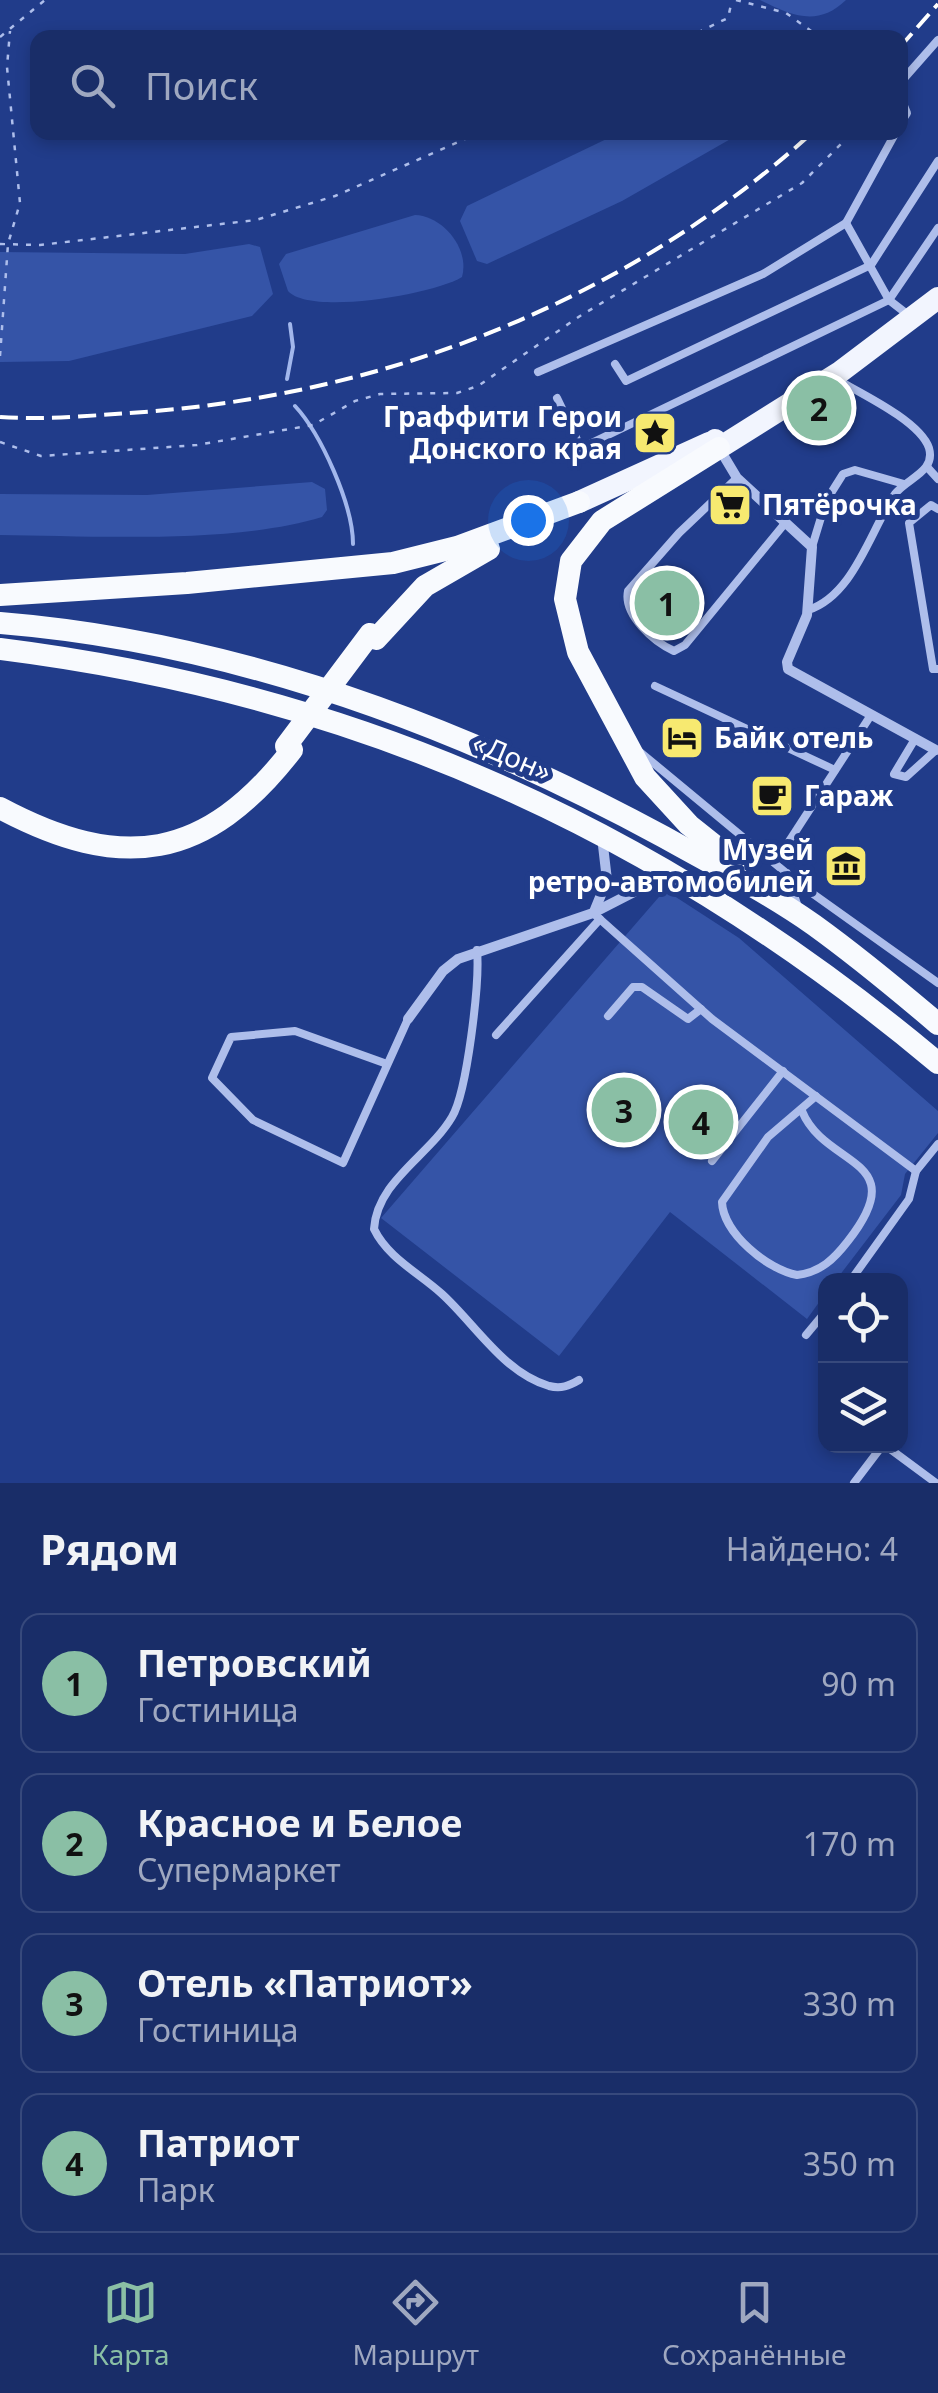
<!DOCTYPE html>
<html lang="ru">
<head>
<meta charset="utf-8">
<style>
	:root { --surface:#192d68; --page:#22356e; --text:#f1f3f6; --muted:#9fa8c0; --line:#37497c; --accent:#8abfa5 }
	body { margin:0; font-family:"Noto Sans",sans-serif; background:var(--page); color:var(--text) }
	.controls { position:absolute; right:30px; bottom:30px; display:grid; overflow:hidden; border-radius:20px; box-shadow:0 5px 15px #0003 }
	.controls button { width:90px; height:90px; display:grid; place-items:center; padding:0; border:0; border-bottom:2px solid var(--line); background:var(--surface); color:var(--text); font:50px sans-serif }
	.you { position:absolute; left:528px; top:520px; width:35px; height:35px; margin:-25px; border:8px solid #fff; border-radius:50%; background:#1a73e8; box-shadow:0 0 0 15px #1a73e833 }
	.badge { display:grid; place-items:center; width:65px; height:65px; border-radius:50%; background:var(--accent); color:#111; font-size:32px; font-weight:700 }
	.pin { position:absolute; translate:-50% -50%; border:5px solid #fff; box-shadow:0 2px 10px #0006 }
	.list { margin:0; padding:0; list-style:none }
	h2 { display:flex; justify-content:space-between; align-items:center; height:130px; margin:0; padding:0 40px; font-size:42px }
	h2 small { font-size:32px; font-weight:400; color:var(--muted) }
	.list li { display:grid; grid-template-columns:65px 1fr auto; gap:30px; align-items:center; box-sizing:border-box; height:140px; margin:0 20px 20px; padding:0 20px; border:2px solid var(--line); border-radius:20px }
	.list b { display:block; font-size:38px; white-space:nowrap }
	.list p { margin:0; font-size:32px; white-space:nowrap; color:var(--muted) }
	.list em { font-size:32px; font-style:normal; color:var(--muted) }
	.icon { flex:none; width:55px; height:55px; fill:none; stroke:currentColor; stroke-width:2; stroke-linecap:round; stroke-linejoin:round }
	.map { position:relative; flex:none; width:938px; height:1483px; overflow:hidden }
	.search { position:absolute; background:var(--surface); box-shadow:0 5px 15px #0003; left:30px; right:30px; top:30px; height:110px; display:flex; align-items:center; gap:25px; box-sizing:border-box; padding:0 35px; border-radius:20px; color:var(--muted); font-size:38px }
	.sheet { height:770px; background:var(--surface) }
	nav { display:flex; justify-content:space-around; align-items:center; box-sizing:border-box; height:140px; border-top:2px solid var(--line); background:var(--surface); font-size:28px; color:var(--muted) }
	nav a { display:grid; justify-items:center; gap:5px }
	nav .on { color:var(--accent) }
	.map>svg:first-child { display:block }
	.green { fill:#3554a7 }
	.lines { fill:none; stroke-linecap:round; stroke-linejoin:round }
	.stream { stroke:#a2b7ec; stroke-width:4 }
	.path { stroke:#aebeeb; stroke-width:2.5; stroke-dasharray:5 8; stroke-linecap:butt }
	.service { stroke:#aebeeb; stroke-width:8 }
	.minor { stroke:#aebeeb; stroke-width:10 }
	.primary { stroke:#f2f5fe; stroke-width:22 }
	.trunk { stroke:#f8fafe; stroke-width:22 }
	.rail { stroke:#fff; stroke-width:4; stroke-dasharray:18 8; stroke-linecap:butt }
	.trunk-bridge { stroke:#f8fafe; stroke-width:22 }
	.labels { text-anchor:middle; stroke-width:10; stroke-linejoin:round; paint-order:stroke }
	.poi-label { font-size:28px; font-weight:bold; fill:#fff; stroke:#213c8a; text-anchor:start }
	.street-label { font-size:28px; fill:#fff; stroke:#213c8a }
</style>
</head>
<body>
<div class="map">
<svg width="938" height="1483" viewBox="0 0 938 1483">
	<rect width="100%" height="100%" fill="#213c8a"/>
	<g class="green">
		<path d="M760,0h86c-28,27 -54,16 -86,0z"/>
		<polygon points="619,133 741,133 622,201 487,264 477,261 460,221 467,206"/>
		<path d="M415,215c28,1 55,34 47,62 -27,17 -152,39 -174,14l-9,-27 7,-10z"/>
		<polygon points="249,244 260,247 273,294 252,316 69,361 0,362 0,252 185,254"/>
		<path d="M312,482l13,7 2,21 -5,7c-87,27 -229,19 -322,18v-41l147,1z"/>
		<polygon points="665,890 739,938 938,1111 938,1133 905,1174 901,1195 836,1280 826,1280 825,1294 807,1319 670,1212 559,1356 381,1218"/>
	</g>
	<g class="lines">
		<g class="stream">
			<polyline points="287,379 293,347 290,324"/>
			<path d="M295,406c26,28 58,99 58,138"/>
		</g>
		<g class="path">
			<polyline points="736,0 786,13 821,38"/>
			<polyline points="0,37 45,0"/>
			<polyline points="686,38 728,18 732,0"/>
			<polyline points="0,244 40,245 256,220 335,196 481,132"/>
			<polyline points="0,356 8,244 20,203 7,67 10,31"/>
			<polyline points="0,442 41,456 197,445 313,425 355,401 380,394 457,393 478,386 580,316 802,183 853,132"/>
		</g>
		<g class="service">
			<polyline points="900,83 938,40"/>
			<polyline points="900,96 907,113 900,124"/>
			<polyline points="846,223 896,132"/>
			<polyline points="615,364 626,381 871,265 938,161"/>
			<polyline points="538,372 763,274 846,223 889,300 907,314"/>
			<polyline points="557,398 581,448 889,300 938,228"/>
			<polyline points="928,468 938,479"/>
			<path d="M737,478l-58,55 -51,58c-5,24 26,51 46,60l11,-6 101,-123"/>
			<polyline points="938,509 931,505 909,523 933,669 938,669"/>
			<polyline points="812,547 826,501 843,474 855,470 904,484"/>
			<path d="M808,610c46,-15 62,-79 87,-116 12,-16 41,-22 34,-46 -9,-27 -69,-55 -93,-69"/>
			<polyline points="655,686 835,770"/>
			<polygon points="915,739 936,750 906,777 894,774"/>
			<polyline points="640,752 802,886 938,983"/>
			<polyline points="775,863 871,715"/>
			<polyline points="787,873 797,904"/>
			<polyline points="593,913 712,1019 916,1171"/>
			<path d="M477,950c3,32 -10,142 -25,167 -23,39 -75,64 -78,112 14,29 45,44 68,65 33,30 62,79 107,92 12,3 20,0 30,-6"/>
			<polyline points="608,1016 633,987 642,987 688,1019 701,1009"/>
			<polyline points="496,1035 600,919"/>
			<polyline points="387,1064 295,1031 231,1037 212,1078 253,1120 343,1163 408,1019"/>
			<path d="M802,1111c23,57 112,46 46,130 -14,18 -27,31 -51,34 -29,-5 -74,-42 -75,-73l46,-65 48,-41"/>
			<polyline points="712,1161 783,1071"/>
			<polyline points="851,1280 909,1199 916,1171 938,1144"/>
			<polyline points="806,1335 826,1311"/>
			<polyline points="886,1446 936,1483"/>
			<polyline points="854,1483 882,1446"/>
		</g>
		<g class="minor">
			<polyline points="719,448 737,478 812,547 807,615 787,662 788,669 936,750"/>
			<polyline points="594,912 607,880 602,837"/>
			<polyline points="408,1019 443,971 458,959 593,913 667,875"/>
		</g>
		<g class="primary">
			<polyline points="715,440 719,448 840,372 938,298"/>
			<polyline points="579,502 709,443"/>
		</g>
		<g class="trunk">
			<polyline points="719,448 602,521 571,561 565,599 578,652 645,777 689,825 743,868"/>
			<polyline points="0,595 187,583 393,563 457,547 579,502"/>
			<path d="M0,623c234,19 459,103 664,214 50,28 103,55 150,88 43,31 84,65 124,99"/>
			<polyline points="376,639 425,586 489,549"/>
			<path d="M0,649c360,45 661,182 938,414"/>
			<path d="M0,808c122,65 206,53 292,-58"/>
		</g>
		<g class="rail">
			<polyline points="900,47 938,4"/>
			<path d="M0,417c42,3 87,-1 129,-4 253,-16 495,-110 684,-281"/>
		</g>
		<polyline class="trunk-bridge" points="286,746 370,634"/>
	</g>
	<defs>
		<symbol id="sight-square" viewBox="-11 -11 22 22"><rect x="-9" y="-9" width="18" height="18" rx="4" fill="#f7e970" stroke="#213c8a"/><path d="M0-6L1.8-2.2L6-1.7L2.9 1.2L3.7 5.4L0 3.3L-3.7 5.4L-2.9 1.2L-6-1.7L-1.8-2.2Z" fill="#111"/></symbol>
		<symbol id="supermarket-square" viewBox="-11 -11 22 22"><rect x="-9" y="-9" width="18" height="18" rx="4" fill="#f7e970" stroke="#213c8a"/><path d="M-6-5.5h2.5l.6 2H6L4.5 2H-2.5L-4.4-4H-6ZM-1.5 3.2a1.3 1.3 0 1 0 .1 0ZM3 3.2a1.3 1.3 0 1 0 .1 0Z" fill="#111"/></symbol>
		<symbol id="hotel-square" viewBox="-11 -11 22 22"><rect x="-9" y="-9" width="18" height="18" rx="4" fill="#f7e970" stroke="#213c8a"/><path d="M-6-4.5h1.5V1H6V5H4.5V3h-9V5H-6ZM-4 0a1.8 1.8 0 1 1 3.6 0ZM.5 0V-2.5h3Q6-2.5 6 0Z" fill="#111"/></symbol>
		<symbol id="cafe-square" viewBox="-11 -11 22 22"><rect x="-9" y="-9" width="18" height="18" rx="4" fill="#f7e970" stroke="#213c8a"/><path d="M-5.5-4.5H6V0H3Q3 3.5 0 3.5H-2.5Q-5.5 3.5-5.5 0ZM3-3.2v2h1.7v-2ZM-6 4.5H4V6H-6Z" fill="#111"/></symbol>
		<symbol id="museum-square" viewBox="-11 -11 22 22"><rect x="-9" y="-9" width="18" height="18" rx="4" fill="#f7e970" stroke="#213c8a"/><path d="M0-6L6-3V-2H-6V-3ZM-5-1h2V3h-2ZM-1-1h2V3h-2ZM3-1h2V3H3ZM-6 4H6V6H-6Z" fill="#111"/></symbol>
	</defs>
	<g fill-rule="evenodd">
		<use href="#sight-square" x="630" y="408" width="50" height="50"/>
		<use href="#supermarket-square" x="705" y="480" width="50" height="50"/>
		<use href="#hotel-square" x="657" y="713" width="50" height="50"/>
		<use href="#cafe-square" x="747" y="771" width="50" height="50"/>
		<use href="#museum-square" x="821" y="841" width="50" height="50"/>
	</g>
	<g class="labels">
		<g class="poi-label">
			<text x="622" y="427" text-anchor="end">Граффити Герои<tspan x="622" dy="32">Донского края</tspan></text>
			<text x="762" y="515">Пятёрочка</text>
			<text x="714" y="748">Байк отель</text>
			<text x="804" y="806">Гараж</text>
			<text x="814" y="860" text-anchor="end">Музей<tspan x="814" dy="32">ретро-автомобилей</tspan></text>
		</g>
		<g class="street-label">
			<text transform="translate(512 757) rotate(23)" y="10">«Дон»</text>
		</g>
	</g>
</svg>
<div class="controls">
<button><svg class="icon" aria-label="locate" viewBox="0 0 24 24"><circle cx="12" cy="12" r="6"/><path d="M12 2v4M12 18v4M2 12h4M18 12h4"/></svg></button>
<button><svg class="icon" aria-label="layers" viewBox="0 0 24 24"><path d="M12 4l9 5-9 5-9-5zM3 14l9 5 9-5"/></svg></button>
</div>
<div class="you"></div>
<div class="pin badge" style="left:667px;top:603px">1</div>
<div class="pin badge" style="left:819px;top:408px">2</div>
<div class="pin badge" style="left:624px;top:1110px">3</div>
<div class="pin badge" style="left:701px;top:1122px">4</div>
<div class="search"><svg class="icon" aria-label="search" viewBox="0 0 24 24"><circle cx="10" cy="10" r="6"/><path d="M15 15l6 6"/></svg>Поиск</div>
</div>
<section class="sheet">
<h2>Рядом<small>Найдено: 4</small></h2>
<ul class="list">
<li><span class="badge">1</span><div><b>Петровский</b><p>Гостиница</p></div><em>90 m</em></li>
<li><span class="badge">2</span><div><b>Красное и Белое</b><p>Супермаркет</p></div><em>170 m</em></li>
<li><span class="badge">3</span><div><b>Отель «Патриот»</b><p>Гостиница</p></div><em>330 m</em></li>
<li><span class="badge">4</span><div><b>Патриот</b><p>Парк</p></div><em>350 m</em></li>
</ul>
</section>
<nav>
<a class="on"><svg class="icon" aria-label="map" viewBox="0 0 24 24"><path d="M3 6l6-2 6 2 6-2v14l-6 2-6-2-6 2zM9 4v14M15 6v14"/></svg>Карта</a>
<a><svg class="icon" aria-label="directions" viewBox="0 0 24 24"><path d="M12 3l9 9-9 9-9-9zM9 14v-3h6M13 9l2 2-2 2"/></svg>Маршрут</a>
<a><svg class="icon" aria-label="saved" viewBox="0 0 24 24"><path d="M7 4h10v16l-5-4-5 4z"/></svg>Сохранённые</a>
</nav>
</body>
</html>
